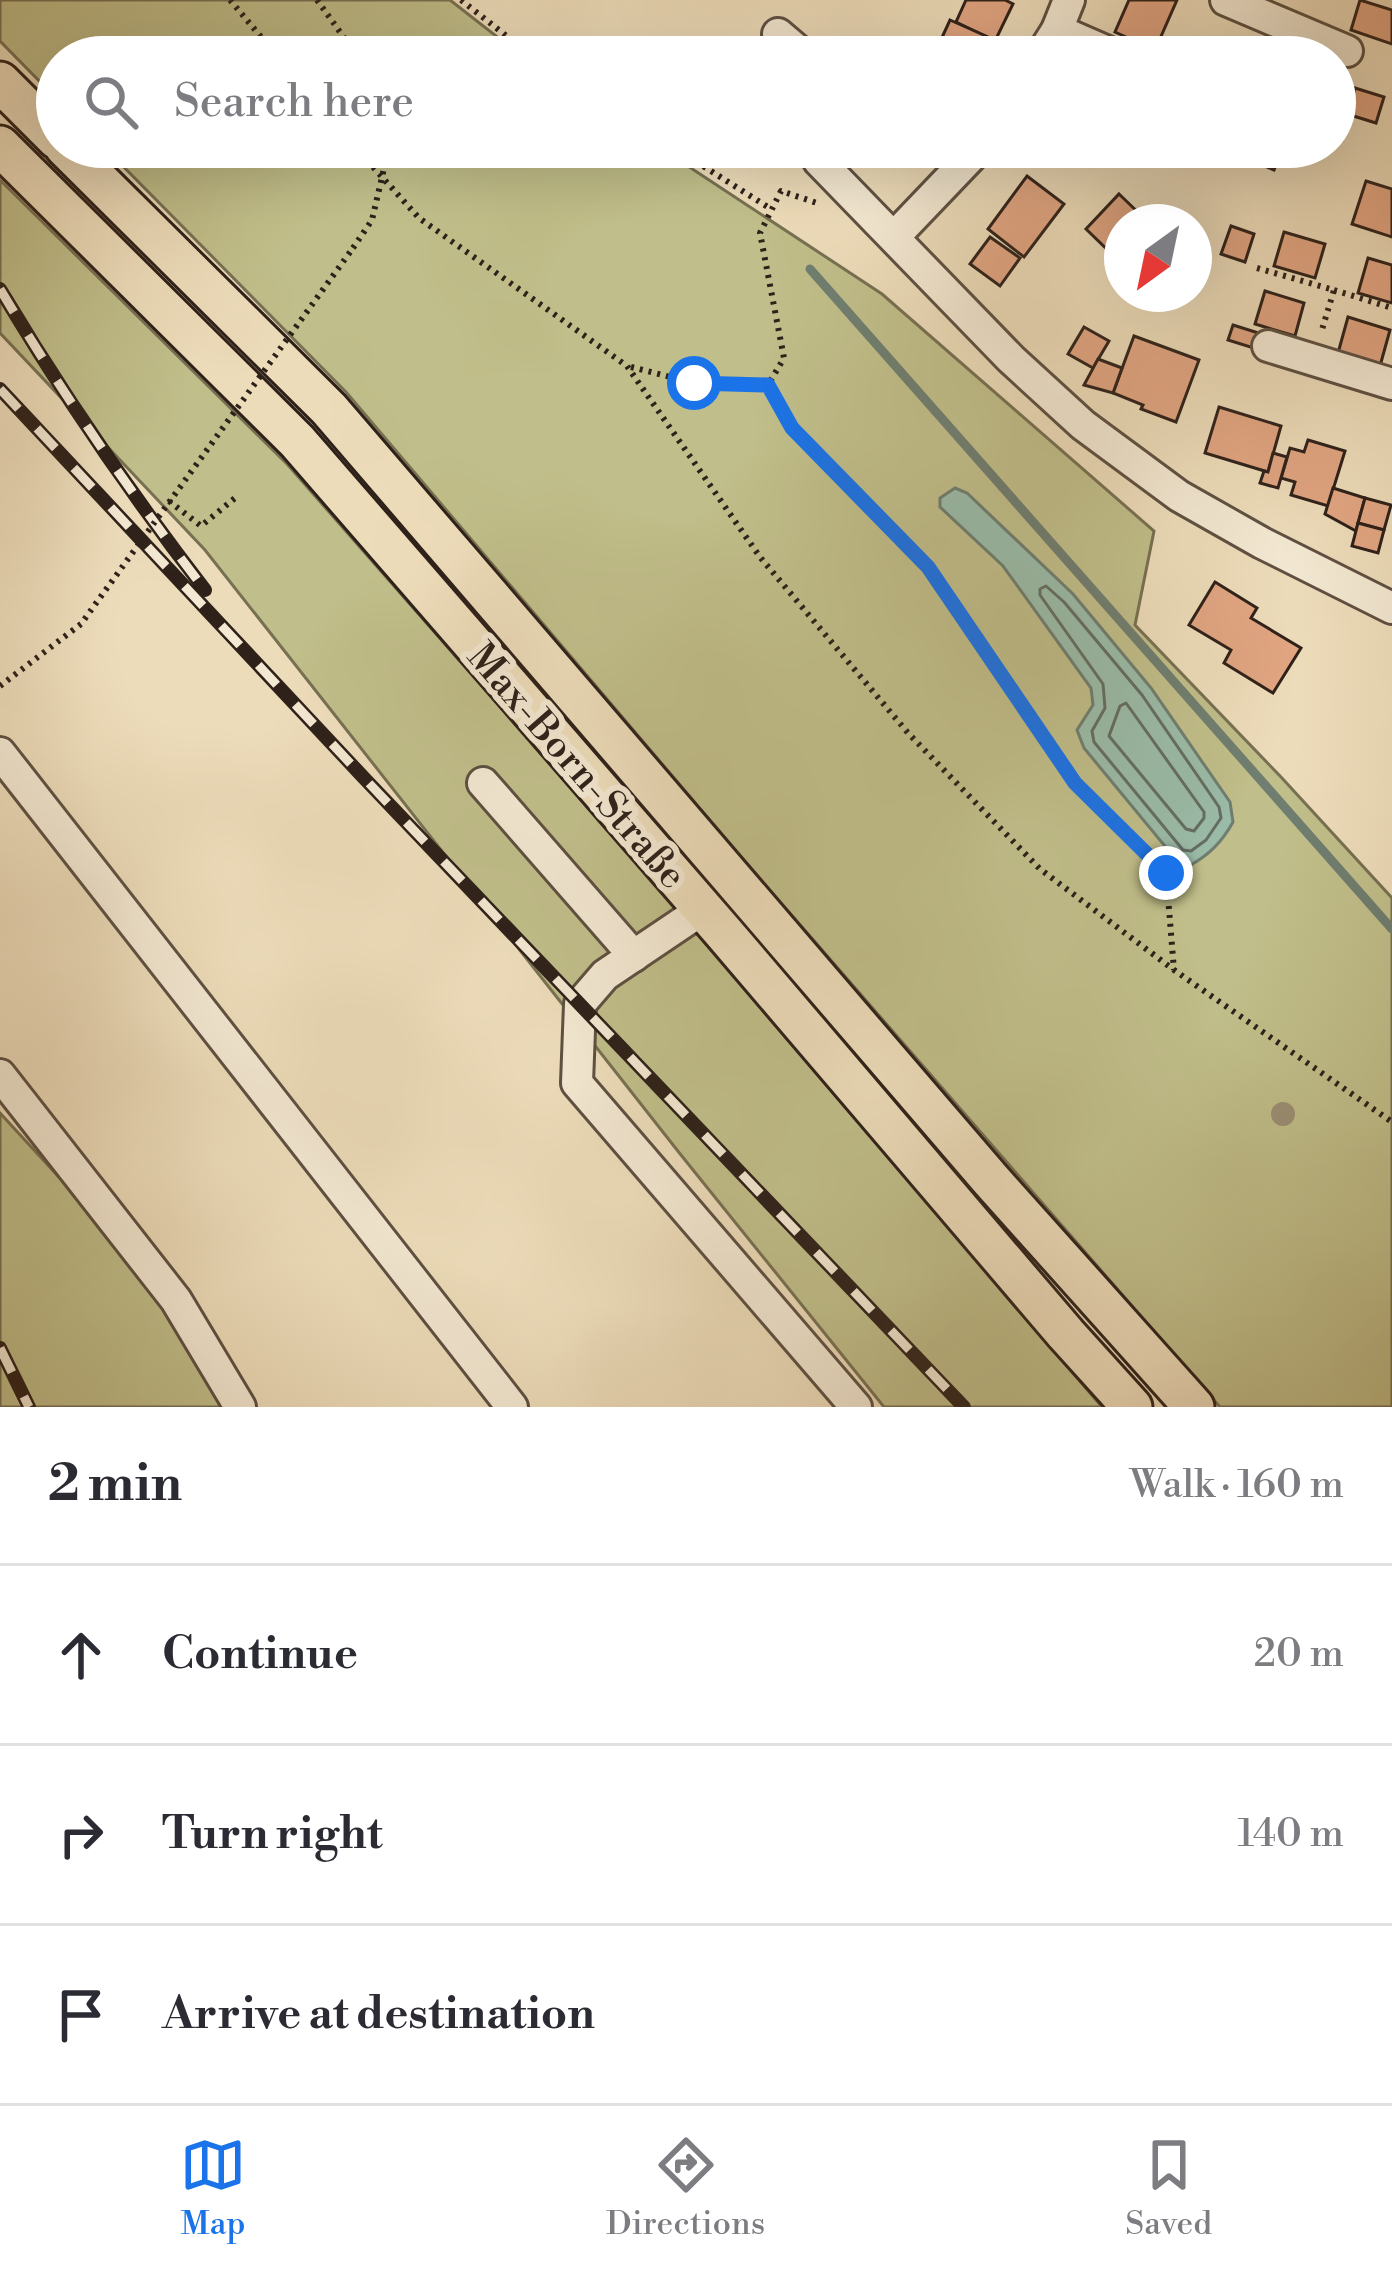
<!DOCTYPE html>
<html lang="en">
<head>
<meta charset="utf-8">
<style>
	:root { --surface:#fff; --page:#f7f7f7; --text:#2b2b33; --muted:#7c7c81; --line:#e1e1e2; --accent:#1a73e8 }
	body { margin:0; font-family:"Libre Bodoni",serif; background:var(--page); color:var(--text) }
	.compass { position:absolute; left:1104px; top:204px; width:108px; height:108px; border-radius:50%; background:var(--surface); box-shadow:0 12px 48px #0002; rotate:213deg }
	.stop { position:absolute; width:36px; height:36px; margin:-27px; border:9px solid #1a73e8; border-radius:50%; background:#fff }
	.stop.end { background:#1a73e8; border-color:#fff; box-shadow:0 3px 12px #0008 }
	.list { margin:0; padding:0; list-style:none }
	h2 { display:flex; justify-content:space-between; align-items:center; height:156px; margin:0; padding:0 48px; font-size:51px }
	h2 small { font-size:39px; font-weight:400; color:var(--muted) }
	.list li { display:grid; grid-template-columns:78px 1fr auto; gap:36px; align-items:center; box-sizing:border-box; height:180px; padding:0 48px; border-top:3px solid var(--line) }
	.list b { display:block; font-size:45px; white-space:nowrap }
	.list em { font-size:39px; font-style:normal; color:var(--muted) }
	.icon { flex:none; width:66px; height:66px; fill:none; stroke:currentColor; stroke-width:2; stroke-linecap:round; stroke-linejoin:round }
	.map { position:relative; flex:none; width:1392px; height:1407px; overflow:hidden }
	.search { position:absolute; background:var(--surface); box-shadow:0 12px 48px #0002; left:36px; right:36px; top:36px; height:132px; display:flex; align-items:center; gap:30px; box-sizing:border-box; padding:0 42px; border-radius:66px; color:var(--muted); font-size:45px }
	.sheet { height:696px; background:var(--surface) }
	nav { display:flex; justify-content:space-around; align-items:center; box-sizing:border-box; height:168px; border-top:3px solid var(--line); background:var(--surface); font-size:33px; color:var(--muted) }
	nav a { display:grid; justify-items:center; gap:6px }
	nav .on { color:var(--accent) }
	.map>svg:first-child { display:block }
	.green { fill:#c0be8a; stroke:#777052; stroke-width:3 }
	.water { fill:#9abca9; stroke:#6f7e70; stroke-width:3 }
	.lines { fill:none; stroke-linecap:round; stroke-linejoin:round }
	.shore { stroke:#646e62; stroke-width:3 }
	.stream { stroke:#6f7e70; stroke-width:9 }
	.building { fill:#e1a582; stroke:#2e211a; stroke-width:3 }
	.minor-casing { stroke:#5e5042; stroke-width:36 }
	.major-casing { stroke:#2e211a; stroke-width:45 }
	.path { stroke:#2e211a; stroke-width:6; stroke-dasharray:3 6; stroke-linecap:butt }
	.minor { stroke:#f3e8d2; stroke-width:30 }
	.major { stroke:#eddcba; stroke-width:39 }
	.rail-casing { stroke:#2e211a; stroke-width:14 }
	.rail { stroke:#f3e8d2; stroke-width:9; stroke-dasharray:27; stroke-linecap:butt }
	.path-bridge { stroke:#2e211a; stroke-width:6; stroke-dasharray:3 6; stroke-linecap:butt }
	.tree { fill:#9c8f75 }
	.route { stroke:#1a73e8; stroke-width:15 }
	.labels { text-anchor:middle; stroke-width:12; stroke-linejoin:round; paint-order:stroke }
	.street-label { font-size:39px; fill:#2e211a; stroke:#f3e8d2 }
</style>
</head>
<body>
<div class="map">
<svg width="1392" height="1407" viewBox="0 0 1392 1407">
	<rect width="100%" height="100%" fill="#eddcba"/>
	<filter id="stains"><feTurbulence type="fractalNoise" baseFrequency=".00167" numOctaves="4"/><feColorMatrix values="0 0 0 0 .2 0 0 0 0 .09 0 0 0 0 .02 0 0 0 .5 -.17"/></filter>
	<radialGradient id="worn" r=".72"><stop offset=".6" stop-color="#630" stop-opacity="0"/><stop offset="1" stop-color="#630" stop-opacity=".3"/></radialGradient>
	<g class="green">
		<polygon points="0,0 450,0 523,57 57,57 57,99 0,41"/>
		<polygon points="104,147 659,147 882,294 1154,531 1135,625 1281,777 1392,898 1392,1407 1220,1407 748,865 346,392"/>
		<polygon points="0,180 287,464 622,846 1102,1407 884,1407 681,1155 205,550 0,333"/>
		<polygon points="0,1113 174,1302 223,1407 0,1407"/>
	</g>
	<path class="water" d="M955,488l12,5 106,101 78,94 79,114 3,20c-11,20 -24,33 -44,44l-11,-4 -94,-114 -7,-18 16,-25 -2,-17 -88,-122 -63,-59v-9z"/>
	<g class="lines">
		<g class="shore">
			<polygon points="1046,586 1064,602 1142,695 1219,807 1221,818 1206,840 1191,851 1183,850 1094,742 1092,731 1105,708 1103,684 1040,595 1040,589"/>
			<polygon points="1126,703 1204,812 1204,818 1194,831 1186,829 1109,736 1120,706"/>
		</g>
		<polyline class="stream" points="810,269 1392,929"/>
	</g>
	<g class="building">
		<polygon points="966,0 1005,0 1013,4 995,41 956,22"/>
		<polygon points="1129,0 1177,0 1155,50 1115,32"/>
		<polygon points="1360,0 1392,10 1392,44 1351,30"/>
		<polygon points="950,20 988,37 979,57 933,57"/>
		<polygon points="1355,88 1384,97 1376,123 1347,114"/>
		<polygon points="1261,147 1283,147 1274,170 1255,162"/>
		<polygon points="1027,176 1064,204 1024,257 988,229"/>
		<polygon points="1366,181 1392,189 1392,237 1352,224"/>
		<polygon points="1119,194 1148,222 1122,222 1122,258 1119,261 1086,229"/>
		<polygon points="1231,226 1254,234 1245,262 1221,254"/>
		<polygon points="1284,232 1325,244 1315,278 1274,266"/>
		<polygon points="990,237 1020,258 1000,286 970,264"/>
		<polygon points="1368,258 1392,265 1392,303 1358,293"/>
		<polygon points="1265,291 1304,303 1295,336 1255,324"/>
		<polygon points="1348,317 1390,330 1380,366 1338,353"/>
		<polygon points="1233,325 1268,336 1263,351 1228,340"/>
		<polygon points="1084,327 1109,341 1093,368 1068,354"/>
		<polygon points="1134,336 1199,360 1176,422 1141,409 1143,405 1113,393"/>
		<polygon points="1098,359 1122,368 1113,393 1084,385"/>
		<polygon points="1219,407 1281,426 1268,472 1205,453"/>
		<polygon points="1308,440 1345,451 1328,506 1291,495 1295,482 1281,478 1290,448 1304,452"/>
		<polygon points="1273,453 1287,457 1278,488 1260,483 1264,471 1268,472"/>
		<polygon points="1333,488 1365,498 1356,531 1325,514"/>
		<polygon points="1365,498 1391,505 1384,530 1358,523"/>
		<polygon points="1358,523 1384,530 1378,553 1352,546"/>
		<polygon points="1215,582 1257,608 1251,618 1301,648 1273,693 1224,663 1231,650 1189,625"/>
	</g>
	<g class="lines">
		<defs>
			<g id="minor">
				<polyline points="1226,0 1347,51"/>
				<polyline points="1057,30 1119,57"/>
				<polyline points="778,34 805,57"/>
				<polyline points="1040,57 1057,30 1069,0"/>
				<polyline points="811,147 819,161 1011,359 1083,425 1179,496 1262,543 1392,608"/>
				<polyline points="894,237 980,147"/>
				<polyline points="1268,346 1392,384"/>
				<polyline points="0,753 512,1407"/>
				<polyline points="483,783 634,956"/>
				<polyline points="703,909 605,975 580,1004 577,1083 856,1407"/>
				<polyline points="0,1075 176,1300 240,1407"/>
			</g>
			<g id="major">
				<polyline points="0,82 57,139"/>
				<polyline points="0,146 297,441 724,933 1066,1334 1132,1407"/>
				<polyline points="65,147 329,409 991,1180 1194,1407"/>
			</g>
		</defs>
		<use href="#minor" class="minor-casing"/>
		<use href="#major" class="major-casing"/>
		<g class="path">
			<polyline points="230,0 278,57"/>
			<polyline points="317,0 358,57"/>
			<polyline points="461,0 533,57"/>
			<polyline points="355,147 419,218 627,366 760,557 908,733 1040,869 1174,970 1392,1122"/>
			<polyline points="673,147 771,209"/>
			<polyline points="353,248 372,220 389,147"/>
			<polyline points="1257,268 1334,290 1321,333"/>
			<polyline points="1334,290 1392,308"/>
			<polyline points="631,367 694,383 768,385 784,358 760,233 781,191 817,203"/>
			<polyline points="768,385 792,428 928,567 1075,783 1166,873 1174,970"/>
			<polyline points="169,501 201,526 235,498 238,501"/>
		</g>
		<use href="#minor" class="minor"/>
		<use href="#major" class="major"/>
		<defs>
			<g id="rail">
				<path d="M0,289c62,104 131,205 205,301"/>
				<polyline points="0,389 364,778 964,1407"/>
				<polyline points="0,1348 29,1407"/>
			</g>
		</defs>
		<use href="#rail" class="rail-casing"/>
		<use href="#rail" class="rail"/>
		<polyline class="path-bridge" points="0,686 81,624 353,248"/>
	</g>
	<circle class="tree" cx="1283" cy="1114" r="12"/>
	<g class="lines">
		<polyline class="route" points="694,383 768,385 792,428 928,567 1075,783 1166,873"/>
	</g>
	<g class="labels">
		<g class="street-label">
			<text transform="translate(578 765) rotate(49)" y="14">Max-Born-Straße</text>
		</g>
	</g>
	<rect width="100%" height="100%" filter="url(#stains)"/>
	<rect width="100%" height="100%" fill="url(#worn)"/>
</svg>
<svg class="compass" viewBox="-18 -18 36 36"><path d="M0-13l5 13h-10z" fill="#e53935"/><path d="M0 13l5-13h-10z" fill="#7c7c81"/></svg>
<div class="stop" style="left:694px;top:383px"></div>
<div class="stop end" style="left:1166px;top:873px"></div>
<div class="search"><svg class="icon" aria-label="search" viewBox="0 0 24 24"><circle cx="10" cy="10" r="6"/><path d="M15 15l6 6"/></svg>Search here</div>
</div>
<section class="sheet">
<h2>2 min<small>Walk · 160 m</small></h2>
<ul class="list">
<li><svg class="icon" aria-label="ahead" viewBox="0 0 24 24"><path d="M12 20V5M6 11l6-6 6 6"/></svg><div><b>Continue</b></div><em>20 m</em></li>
<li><svg class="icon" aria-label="right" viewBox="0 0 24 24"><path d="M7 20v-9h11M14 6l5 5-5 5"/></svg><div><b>Turn right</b></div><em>140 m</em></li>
<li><svg class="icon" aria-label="arrive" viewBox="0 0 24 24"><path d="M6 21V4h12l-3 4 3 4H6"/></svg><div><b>Arrive at destination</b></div></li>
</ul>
</section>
<nav>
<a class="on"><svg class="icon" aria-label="map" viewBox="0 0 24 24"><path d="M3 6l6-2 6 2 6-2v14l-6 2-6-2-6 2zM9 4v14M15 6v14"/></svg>Map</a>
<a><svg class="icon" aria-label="directions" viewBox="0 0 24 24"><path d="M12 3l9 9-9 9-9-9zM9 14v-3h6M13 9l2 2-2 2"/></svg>Directions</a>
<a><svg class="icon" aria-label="saved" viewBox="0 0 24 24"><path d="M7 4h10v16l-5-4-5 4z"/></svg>Saved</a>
</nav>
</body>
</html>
